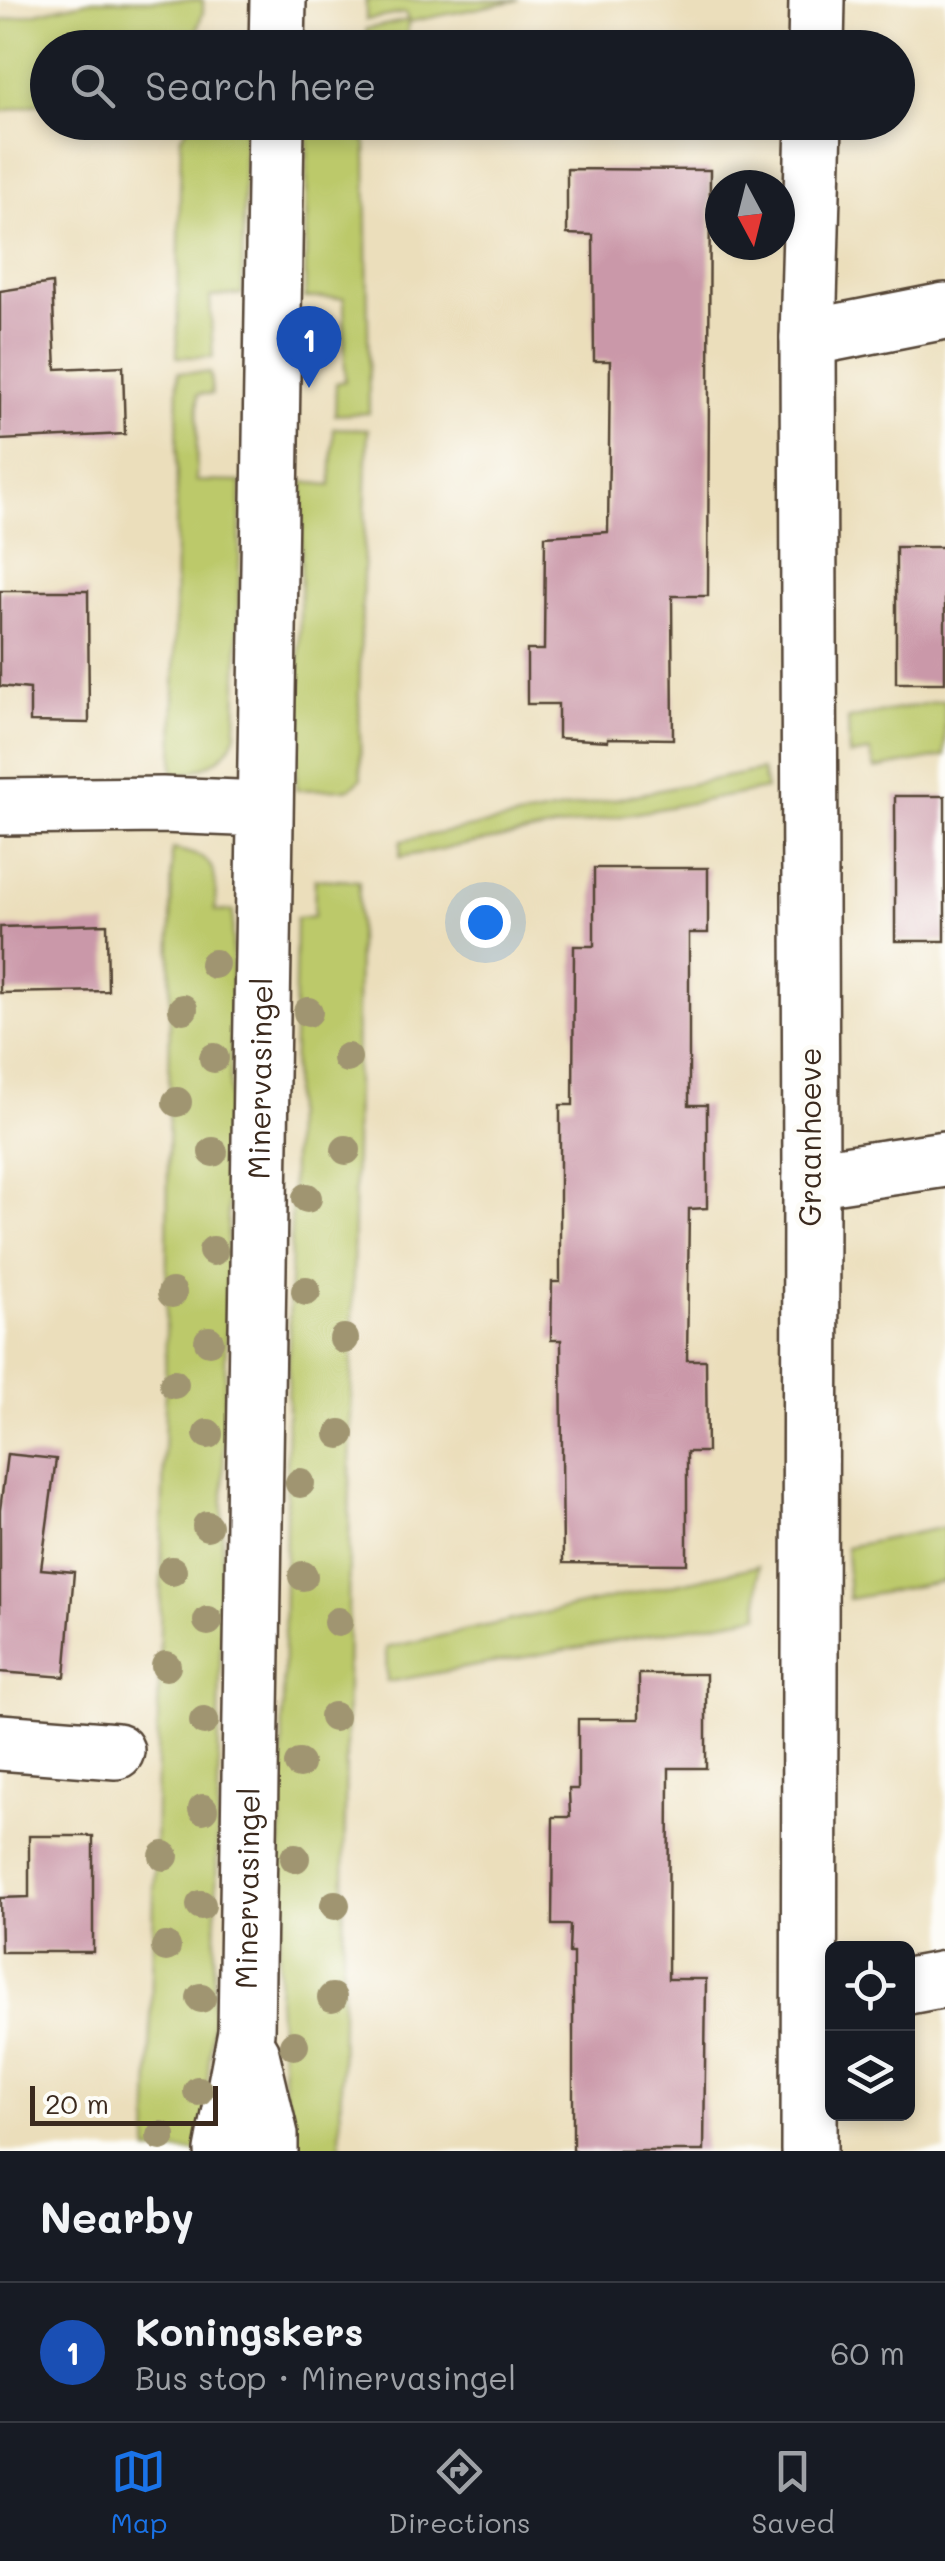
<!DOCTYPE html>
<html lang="en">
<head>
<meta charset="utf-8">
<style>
	:root { --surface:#171b24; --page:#20242c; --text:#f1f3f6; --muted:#9ea1a6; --line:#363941; --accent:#1a73e8 }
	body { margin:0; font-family:Mali,sans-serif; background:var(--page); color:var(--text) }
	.controls { position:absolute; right:30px; bottom:30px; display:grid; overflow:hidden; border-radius:15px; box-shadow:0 5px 15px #0003 }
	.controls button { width:90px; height:90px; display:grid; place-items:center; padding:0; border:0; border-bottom:2px solid var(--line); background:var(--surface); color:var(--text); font:50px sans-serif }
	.compass { position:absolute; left:705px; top:170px; width:90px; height:90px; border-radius:50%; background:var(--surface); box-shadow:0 5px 15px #0003; rotate:173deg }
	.scale { position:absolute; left:30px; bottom:25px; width:188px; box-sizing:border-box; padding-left:10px; border:5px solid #3b2a1e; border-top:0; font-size:28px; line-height:35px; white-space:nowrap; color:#3b2a1e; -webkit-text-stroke:8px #fdfcf7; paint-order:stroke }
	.you { position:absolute; left:485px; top:922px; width:35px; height:35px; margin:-25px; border:8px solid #fff; border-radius:50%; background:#1a73e8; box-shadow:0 0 0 15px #1a73e833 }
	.badge { display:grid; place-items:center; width:65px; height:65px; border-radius:50%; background:var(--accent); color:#fff; font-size:32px; font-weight:700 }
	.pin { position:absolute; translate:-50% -82px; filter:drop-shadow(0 2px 5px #0008) }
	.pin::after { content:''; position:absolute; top:52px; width:35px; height:30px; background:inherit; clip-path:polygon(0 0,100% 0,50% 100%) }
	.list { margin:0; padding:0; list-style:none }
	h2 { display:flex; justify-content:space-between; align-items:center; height:130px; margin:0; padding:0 40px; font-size:42px }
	h2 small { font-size:32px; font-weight:400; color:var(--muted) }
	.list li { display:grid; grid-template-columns:65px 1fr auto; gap:30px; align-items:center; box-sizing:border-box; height:140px; padding:0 40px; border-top:2px solid var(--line) }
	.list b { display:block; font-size:38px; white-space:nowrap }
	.list p { margin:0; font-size:32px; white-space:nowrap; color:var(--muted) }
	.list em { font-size:32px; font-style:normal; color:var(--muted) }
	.icon { flex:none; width:55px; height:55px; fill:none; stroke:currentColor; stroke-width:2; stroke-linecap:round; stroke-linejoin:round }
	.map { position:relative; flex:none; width:945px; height:2151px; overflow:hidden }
	.search { position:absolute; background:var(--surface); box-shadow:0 5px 15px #0003; left:30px; right:30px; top:30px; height:110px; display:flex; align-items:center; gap:25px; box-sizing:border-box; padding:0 35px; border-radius:55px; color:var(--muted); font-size:38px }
	.sheet { height:270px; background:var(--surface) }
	nav { display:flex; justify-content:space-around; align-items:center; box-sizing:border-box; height:140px; border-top:2px solid var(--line); background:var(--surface); font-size:28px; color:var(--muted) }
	nav a { display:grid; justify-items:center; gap:5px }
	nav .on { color:var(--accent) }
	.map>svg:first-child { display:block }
	.green { fill:#bcc96b; stroke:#7c7a44; stroke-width:2.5 }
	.building { fill:#ca98a9 }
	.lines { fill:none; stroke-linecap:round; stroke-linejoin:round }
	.minor-casing { stroke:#554536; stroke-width:60 }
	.tertiary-casing { stroke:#554536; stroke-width:60 }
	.minor { stroke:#fff; stroke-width:55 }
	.tertiary { stroke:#fff; stroke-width:55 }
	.tree { fill:#a09571 }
	.labels { text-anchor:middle; stroke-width:10; stroke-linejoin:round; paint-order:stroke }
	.street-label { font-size:30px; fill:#3b2a1e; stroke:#fdfcf7 }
</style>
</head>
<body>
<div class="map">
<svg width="945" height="2151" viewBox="0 0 945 2151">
	<rect width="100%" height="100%" fill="#fdfcf7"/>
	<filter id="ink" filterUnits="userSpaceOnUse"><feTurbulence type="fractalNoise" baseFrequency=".01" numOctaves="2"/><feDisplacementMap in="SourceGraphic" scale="20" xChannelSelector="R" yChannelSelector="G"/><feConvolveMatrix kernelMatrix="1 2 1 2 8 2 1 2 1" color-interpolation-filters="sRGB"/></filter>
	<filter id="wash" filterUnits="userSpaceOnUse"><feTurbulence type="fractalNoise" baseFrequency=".0048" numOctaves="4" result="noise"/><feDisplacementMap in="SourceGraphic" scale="40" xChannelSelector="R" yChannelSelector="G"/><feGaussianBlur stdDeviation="2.25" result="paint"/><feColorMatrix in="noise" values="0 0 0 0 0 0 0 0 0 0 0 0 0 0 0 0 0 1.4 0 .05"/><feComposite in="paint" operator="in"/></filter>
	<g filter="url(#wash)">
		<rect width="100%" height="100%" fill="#ebdebb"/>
		<g class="green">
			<polygon points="93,0 203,0 203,12 191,47 48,48 47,102 0,112 0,21"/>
			<polygon points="366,0 519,0 408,22 407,48 367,47 366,29 408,20 405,13 366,20"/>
			<polygon points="191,123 245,123 242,294 210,297 213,357 177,357 181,136"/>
			<polygon points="308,123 356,123 366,144 369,413 335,415 336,383 345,381 344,298 305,298"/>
			<path d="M178,372l32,1 2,21h-14l-2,87 45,1 -5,251c-9,29 -36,38 -63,43z"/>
			<polygon points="334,428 368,429 359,695 361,779 350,789 296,790 303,482 331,485"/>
			<polygon points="945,700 945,756 875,769 870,752 849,755 848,719"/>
			<polygon points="762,770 766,789 400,857 401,841"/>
			<path d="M172,849c44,8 45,18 43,62h18l-17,1004 -4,111 -10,125h-54l17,-743z"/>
			<polygon points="315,879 359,881 340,2151 288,2151 278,2001 296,918 314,916"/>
			<polygon points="945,1527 945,1581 849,1599 846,1547"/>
			<polygon points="758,1566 759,1615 387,1682 386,1648"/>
		</g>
		<g id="blocks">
			<g class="building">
				<polygon points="567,169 710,170 708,596 672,596 673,739 608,738 608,741 558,738 558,704 527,704 527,650 544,650 545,536 608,532 610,361 594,361 593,235 567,234"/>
				<polygon points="52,283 56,369 123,366 125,434 0,440 0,291"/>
				<rect x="896" y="547" width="49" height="136"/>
				<polygon points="0,591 88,591 89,723 30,722 30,689 0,686"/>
				<rect x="895" y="796" width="50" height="145"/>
				<polygon points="594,868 708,868 708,933 689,933 689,1105 707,1105 707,1208 689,1209 687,1360 706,1360 707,1452 687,1452 687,1564 563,1563 561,1340 551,1340 552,1282 560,1282 560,1105 573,1105 574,946 594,946"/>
				<polygon points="107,924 108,991 0,993 0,927"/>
				<polygon points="7,1454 56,1459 41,1569 74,1572 65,1677 0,1672 0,1510"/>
				<polygon points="639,1674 706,1674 706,1768 669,1768 668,1979 706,1979 704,2151 573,2151 573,1953 569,1953 570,1925 552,1925 553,1817 570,1817 569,1789 578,1789 578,1719 639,1719"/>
				<polygon points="29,1836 93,1836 93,1952 1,1952 0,1898 29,1897"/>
			</g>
		</g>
	</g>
	<g filter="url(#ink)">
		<use href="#blocks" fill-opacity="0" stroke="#554536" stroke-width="2.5"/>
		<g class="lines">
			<defs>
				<g id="minor">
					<polyline points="816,48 817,0"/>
					<polyline points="808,338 945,311"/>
					<polyline points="0,807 162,805 263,809"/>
					<polyline points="811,1179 945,1159"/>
					<polyline points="0,1742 116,1751"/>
					<polyline points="908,1986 945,1979"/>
					<polyline points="809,2151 811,1179 808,338 814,122"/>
				</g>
				<g id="tertiary">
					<polyline points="277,48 278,0"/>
					<polyline points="251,2054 270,2135 270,2151"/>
					<path id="s1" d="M223,2151l23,-119 30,-1910"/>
				</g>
			</defs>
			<use href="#minor" class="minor-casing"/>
			<use href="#tertiary" class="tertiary-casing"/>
			<use href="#minor" class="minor"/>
			<use href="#tertiary" class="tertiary"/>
		</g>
		<g class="tree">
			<circle cx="214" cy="964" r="15"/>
			<circle cx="183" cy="1009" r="15"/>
			<circle cx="308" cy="1012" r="15"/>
			<circle cx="214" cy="1058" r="15"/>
			<circle cx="347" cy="1058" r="15"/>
			<circle cx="177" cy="1102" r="15"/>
			<circle cx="346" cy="1150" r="15"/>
			<circle cx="213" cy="1152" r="15"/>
			<circle cx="307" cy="1198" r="15"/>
			<circle cx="213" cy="1251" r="15"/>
			<circle cx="306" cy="1291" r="15"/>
			<circle cx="172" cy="1293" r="15"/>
			<circle cx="344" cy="1339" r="15"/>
			<circle cx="209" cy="1341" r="15"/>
			<circle cx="174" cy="1384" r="15"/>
			<circle cx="208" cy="1434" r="15"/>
			<circle cx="340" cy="1434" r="15"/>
			<circle cx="300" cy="1483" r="15"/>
			<circle cx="207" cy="1526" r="15"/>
			<circle cx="172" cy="1571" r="15"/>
			<circle cx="303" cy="1576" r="15"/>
			<circle cx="208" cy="1621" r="15"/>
			<circle cx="338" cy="1622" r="15"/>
			<circle cx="166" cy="1666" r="15"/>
			<circle cx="334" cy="1717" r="15"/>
			<circle cx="204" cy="1721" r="15"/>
			<circle cx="299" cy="1764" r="15"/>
			<circle cx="203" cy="1809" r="15"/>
			<circle cx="164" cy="1856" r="15"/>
			<circle cx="295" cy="1858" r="15"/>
			<circle cx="201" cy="1905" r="15"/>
			<circle cx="335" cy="1905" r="15"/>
			<circle cx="166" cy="1947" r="15"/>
			<circle cx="201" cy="1998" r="15"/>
			<circle cx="332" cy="1998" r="15"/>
			<circle cx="294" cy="2045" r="15"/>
			<circle cx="198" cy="2091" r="15"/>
			<circle cx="161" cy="2136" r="15"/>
		</g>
	</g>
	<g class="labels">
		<g class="street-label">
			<text dy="10" stroke="none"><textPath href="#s1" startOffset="1075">Minervasingel</textPath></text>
			<text transform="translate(811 1137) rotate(-90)" y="10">Graanhoeve</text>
			<text dy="10" stroke="none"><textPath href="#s1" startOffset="265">Minervasingel</textPath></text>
		</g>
	</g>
</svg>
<div class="controls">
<button><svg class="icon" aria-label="locate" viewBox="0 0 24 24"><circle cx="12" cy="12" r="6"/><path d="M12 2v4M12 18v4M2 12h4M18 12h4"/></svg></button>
<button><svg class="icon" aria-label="layers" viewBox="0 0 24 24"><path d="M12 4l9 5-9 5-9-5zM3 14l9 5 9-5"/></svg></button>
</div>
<svg class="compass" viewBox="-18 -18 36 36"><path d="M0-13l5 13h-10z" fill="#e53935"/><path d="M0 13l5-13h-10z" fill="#9ea1a6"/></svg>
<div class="scale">20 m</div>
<div class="you"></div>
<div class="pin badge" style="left:309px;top:388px;background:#1a4fb4">1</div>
<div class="search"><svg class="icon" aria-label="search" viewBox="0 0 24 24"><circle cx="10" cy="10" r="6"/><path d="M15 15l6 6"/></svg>Search here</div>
</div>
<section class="sheet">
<h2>Nearby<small></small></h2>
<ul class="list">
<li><span class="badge" style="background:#1a4fb4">1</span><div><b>Koningskers</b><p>Bus stop · Minervasingel</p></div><em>60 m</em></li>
</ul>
</section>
<nav>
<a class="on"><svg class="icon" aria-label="map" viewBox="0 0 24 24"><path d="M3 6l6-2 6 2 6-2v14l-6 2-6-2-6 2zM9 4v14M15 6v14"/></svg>Map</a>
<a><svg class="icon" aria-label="directions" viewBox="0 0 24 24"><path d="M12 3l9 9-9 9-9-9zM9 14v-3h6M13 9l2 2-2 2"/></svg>Directions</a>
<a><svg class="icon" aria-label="saved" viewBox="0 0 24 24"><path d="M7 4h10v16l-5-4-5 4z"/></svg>Saved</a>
</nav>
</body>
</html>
